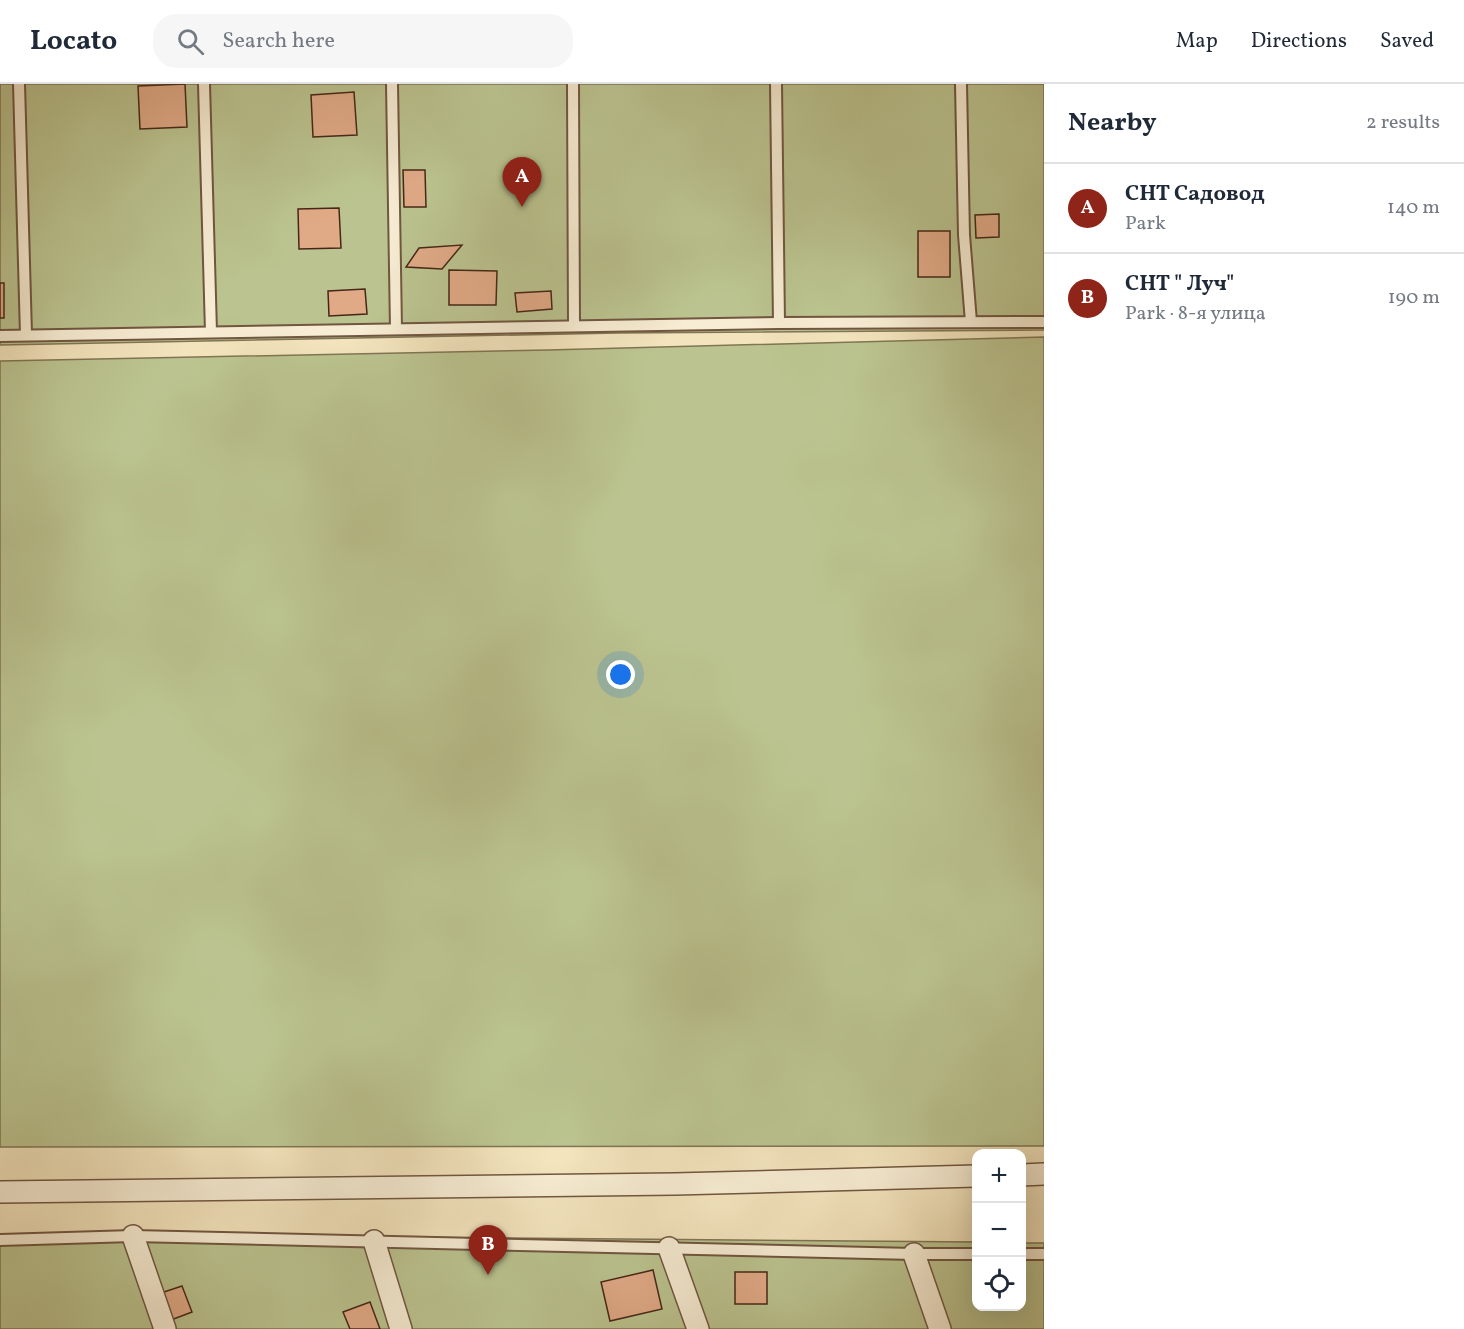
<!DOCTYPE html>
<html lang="en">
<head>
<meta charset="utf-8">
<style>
	:root { --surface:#fff; --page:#f6f6f7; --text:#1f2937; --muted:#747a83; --line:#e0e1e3; --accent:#8f2418 }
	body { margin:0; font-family:Vollkorn,serif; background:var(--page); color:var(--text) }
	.controls { position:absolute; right:18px; bottom:18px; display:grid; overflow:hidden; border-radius:12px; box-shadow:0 6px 24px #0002 }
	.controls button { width:54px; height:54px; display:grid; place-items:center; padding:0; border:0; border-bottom:2px solid var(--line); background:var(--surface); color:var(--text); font:30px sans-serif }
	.you { position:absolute; left:621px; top:591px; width:21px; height:21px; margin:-15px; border:4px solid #fff; border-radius:50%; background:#1a73e8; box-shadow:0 0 0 9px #1a73e833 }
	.badge { display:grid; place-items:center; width:39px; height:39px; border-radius:50%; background:var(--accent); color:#fff; font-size:20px; font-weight:700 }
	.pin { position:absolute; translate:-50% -50px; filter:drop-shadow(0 2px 3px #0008) }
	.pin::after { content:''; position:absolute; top:32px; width:21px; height:18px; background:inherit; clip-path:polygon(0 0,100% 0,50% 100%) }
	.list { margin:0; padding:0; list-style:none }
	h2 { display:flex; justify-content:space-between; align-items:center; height:78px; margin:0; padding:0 24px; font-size:26px }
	h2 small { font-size:20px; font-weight:400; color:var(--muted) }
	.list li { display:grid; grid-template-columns:39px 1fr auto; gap:18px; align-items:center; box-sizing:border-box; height:90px; padding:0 24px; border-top:2px solid var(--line) }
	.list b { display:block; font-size:22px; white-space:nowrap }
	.list p { margin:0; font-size:20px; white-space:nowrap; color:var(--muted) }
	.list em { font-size:20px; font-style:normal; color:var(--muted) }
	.icon { flex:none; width:33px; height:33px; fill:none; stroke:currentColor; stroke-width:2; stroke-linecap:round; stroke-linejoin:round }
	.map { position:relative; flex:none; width:1044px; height:1245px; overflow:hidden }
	header { display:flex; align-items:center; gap:36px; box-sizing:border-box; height:84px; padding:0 30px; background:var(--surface); border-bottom:2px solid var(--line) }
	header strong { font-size:28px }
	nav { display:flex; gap:33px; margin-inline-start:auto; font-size:21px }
	.search { width:420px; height:54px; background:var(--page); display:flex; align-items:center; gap:15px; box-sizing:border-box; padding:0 21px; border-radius:24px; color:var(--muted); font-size:22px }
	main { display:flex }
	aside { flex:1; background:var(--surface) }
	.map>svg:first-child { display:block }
	.green { fill:#bbc490; stroke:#807654; stroke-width:1.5 }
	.building { fill:#e0aa87; stroke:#462717; stroke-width:1.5 }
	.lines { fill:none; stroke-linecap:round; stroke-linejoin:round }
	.lane-casing { stroke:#715640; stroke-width:14 }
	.street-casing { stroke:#715640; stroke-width:24 }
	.lane { stroke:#f7edd4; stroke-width:10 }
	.street { stroke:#f7edd4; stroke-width:21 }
</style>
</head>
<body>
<header>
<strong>Locato</strong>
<div class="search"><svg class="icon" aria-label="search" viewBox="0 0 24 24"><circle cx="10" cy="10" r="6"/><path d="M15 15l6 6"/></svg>Search here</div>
<nav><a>Map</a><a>Directions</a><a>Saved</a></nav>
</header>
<main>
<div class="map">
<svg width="1044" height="1245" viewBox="0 0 1044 1245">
	<rect width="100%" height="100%" fill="#f3e4bd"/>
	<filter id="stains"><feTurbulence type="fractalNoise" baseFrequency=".00333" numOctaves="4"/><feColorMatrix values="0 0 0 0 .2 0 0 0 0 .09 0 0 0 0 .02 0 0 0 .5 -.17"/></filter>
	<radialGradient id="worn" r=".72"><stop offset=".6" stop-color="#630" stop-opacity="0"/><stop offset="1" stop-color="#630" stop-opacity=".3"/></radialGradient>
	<g class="green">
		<polygon points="0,0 1044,0 1044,246 618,249 0,261"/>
		<polygon points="1044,253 1044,1062 0,1063 0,277 548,266"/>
		<polygon points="136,1151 976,1158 976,1222 1022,1222 1022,1159 1044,1159 1044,1245 0,1245 0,1154"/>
	</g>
	<g class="building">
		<polygon points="185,0 187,43 140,45 138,2"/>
		<polygon points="354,8 357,51 313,53 311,11"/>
		<polygon points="403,86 425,86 426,123 404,123"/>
		<polygon points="339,124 341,164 299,165 298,125"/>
		<polygon points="999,130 999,153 976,154 975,131"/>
		<rect x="918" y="147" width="32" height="46"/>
		<polygon points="462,161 442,185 406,183 419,164"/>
		<polygon points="449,186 497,187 496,221 449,221"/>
		<rect x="0" y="199" width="4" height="35"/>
		<polygon points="365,205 367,230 329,232 328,207"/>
		<polygon points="551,207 552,225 517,228 515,209"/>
		<polygon points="653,1186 662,1225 610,1237 601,1198"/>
		<rect x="735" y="1188" width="32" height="32"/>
		<polygon points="182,1202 192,1228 171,1236 161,1209"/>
		<polygon points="370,1218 380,1245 350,1245 343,1228"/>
	</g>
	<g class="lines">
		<defs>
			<g id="lane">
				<polyline points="19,0 26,251"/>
				<polyline points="204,0 211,248"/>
				<polyline points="392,0 396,245"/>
				<polyline points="573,0 574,242"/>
				<polyline points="776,0 779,239"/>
				<polyline points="961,0 964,151 971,238"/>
				<polyline points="0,252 779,239 1044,238"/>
				<polyline points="0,1156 133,1152 914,1170 976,1170"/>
				<polyline points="1022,1170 1044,1170"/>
			</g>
			<g id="street">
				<polyline points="1022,1091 1044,1090"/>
				<polyline points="0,1108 675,1100 976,1092"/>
				<polyline points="133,1152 165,1245"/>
				<polyline points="374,1157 401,1245"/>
				<polyline points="669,1164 698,1245"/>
				<polyline points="914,1170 940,1245"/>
			</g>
		</defs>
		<use href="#lane" class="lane-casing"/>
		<use href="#street" class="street-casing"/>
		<use href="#lane" class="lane"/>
		<use href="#street" class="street"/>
	</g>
	<rect width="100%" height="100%" filter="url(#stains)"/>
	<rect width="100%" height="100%" fill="url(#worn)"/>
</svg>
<div class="controls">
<button>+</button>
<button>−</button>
<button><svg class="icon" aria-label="locate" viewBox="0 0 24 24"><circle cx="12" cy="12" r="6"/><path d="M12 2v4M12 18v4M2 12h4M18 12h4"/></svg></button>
</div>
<div class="you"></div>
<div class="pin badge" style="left:522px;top:123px">A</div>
<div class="pin badge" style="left:488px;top:1191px">B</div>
</div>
<aside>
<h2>Nearby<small>2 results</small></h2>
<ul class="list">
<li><span class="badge">A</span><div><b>СНТ Садовод</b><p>Park</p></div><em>140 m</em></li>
<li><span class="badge">B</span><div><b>СНТ &quot; Луч&quot;</b><p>Park · 8-я улица</p></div><em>190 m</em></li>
</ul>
</aside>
</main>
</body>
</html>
